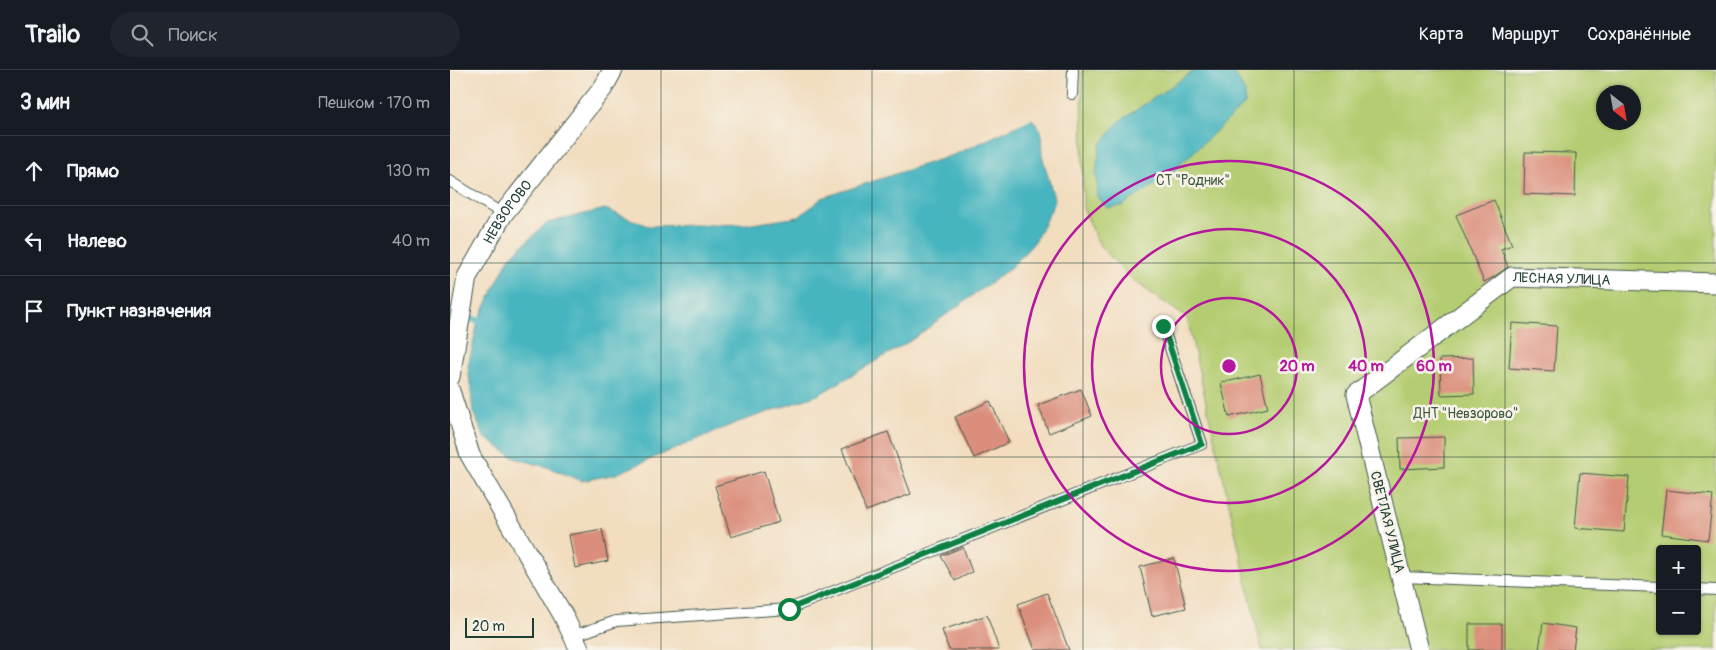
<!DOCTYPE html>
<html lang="ru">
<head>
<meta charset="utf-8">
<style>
	:root { --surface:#171b24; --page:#20242c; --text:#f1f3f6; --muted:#9ea1a6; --line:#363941 }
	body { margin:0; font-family:Pangolin,sans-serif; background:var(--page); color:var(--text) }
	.controls { position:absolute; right:15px; bottom:15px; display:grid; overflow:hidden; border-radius:5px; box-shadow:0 1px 4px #0004 }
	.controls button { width:45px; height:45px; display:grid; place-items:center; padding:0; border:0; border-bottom:1px solid var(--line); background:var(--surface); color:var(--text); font:25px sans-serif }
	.compass { position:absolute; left:1146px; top:15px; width:45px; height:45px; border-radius:50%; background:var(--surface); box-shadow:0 1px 4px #0004; rotate:149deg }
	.scale { position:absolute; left:15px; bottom:12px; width:69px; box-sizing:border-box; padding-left:5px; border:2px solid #1f3d34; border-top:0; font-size:14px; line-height:18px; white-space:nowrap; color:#1f3d34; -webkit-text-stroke:4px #f7f3e8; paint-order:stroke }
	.stop { position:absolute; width:15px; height:15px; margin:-11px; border:4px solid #0b8043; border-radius:50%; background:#fff }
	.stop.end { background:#0b8043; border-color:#fff; box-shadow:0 1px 5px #0008 }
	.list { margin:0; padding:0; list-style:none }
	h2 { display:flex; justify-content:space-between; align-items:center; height:65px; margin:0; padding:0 20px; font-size:21px }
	h2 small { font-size:16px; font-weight:400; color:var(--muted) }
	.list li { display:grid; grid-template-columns:32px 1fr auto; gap:15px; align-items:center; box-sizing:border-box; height:70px; padding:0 20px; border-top:1px solid var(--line) }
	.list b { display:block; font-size:19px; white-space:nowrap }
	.list em { font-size:16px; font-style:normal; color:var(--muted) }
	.icon { flex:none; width:28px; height:28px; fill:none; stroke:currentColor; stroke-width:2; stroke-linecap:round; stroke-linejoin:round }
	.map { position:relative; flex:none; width:1266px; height:580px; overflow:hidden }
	header { display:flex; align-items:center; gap:30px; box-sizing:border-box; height:70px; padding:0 25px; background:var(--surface); border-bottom:1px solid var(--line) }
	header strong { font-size:24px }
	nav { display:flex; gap:28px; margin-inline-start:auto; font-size:18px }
	.search { width:350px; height:45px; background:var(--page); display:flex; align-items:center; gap:12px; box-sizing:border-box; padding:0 18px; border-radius:28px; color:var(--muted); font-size:19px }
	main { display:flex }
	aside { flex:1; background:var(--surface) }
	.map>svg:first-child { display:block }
	.green { fill:#b5cd72; stroke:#6a8553; fill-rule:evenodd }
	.water { fill:#47b5c0; stroke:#33797a }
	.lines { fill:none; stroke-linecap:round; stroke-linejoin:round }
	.stream { stroke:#47b5c0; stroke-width:7 }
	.building { fill:#db8e7c }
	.service-casing { stroke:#3f5549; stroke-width:12 }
	.minor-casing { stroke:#3f5549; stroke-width:21 }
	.service { stroke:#fff; stroke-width:10 }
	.minor { stroke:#fff; stroke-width:19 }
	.route { stroke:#0b8043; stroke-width:6 }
	.grid { fill:none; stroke:#1f3d34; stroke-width:1; stroke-opacity:0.55 }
	.ring { fill:none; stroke:#b5179e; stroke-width:2.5 }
	.labels { text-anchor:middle; stroke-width:5; stroke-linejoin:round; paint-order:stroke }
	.park-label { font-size:14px; fill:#3d5a40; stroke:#f7f3e8 }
	.street-label { font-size:14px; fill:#1f3d34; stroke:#f7f3e8 }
	.centre { fill:#b5179e; stroke:#f7f3e8; stroke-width:2.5 }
	.ring-label { font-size:15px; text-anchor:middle; font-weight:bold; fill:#b5179e; stroke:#f7f3e8; stroke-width:5; stroke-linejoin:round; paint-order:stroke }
</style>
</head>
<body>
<header>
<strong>Trailo</strong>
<div class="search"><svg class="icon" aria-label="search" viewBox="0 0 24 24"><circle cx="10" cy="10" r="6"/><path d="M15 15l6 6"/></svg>Поиск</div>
<nav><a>Карта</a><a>Маршрут</a><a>Сохранённые</a></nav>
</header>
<main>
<aside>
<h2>3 мин<small>Пешком · 170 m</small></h2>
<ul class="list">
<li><svg class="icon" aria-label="ahead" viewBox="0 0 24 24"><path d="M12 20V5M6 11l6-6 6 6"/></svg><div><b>Прямо</b></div><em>130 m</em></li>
<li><svg class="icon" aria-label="left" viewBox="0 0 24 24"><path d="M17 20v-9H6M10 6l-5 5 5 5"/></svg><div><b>Налево</b></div><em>40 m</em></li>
<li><svg class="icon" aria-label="arrive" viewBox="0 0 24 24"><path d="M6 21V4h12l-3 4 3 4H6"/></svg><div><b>Пункт назначения</b></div></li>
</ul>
</aside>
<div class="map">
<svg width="1266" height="580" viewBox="0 0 1266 580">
	<rect width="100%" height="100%" fill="#f7f3e8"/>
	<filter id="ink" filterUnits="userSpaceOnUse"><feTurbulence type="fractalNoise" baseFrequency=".02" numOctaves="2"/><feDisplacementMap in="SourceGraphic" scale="10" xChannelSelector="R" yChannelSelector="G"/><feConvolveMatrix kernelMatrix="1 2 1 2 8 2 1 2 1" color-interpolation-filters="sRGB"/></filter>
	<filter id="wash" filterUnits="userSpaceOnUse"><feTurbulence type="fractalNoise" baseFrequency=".0096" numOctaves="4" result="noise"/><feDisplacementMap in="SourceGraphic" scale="20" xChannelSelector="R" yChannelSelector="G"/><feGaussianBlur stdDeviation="1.12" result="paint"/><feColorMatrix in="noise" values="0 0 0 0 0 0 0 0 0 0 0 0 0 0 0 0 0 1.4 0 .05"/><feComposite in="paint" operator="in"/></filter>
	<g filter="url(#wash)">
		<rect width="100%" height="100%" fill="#f2ddbf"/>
		<path class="green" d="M632,0h634v580h-454l-75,-332 -53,-37 -34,-35 -17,-38zM1154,22h30v30h-30zM1210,479h37v82h-37z"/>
		<g class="water">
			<polygon points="745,0 774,0 785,4 795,22 795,34 717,107 672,136 657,138 648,127 646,103 650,75 670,51"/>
			<polygon points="582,49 591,60 592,85 605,132 584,173 559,199 460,271 368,325 283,354 166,404 132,411 97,397 64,388 34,367 23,341 18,296 28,251 59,188 97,153 155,139 198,156 302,154 349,147 372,128 506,84"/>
		</g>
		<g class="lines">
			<polyline class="stream" points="0,239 28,251"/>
		</g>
		<g id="blocks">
			<g class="building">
				<polygon points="1075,82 1126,83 1125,126 1074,124"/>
				<polygon points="1044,130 1062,175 1051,179 1058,197 1042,208 1034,212 1006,145"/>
				<polygon points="1062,253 1107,256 1104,301 1059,298"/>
				<polygon points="1023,288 1024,324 991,325 990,289"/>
				<polygon points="810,304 818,338 779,347 771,313"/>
				<polygon points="631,319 642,346 599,363 588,335"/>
				<polygon points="540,331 559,372 524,388 505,347"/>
				<polygon points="438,362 461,424 416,441 392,379"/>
				<polygon points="994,367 994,397 950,399 949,368"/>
				<polygon points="314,401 329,452 281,467 265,416"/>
				<polygon points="1130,403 1179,407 1174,462 1125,458"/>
				<polygon points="1216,420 1263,425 1258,470 1211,464"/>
				<polygon points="152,459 158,491 125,498 119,465"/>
				<polygon points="513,477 522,502 505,511 491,486"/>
				<polygon points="724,488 736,538 702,546 690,497"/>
				<polygon points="597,523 619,580 585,580 568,534"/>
				<polygon points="537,545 549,580 499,580 492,560"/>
				<polygon points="1093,553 1126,558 1123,580 1089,580"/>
				<rect x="1019" y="554" width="33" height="26"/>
			</g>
		</g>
	</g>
	<g filter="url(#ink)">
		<use href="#blocks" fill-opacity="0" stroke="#3f5549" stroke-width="1"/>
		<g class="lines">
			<defs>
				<g id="service">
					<polyline points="622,24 623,0"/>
					<polyline points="0,111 53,144"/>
					<polyline points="951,507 1210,517"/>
					<polyline points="1247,519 1266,520"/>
					<polyline points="123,566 166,551 339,539 752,374 713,257"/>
				</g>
				<g id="minor">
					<path id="s1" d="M0,307l17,-100 36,-63 100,-126 10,-18"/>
					<polyline points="0,321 20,385 113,545 130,580"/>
					<path id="s2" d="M969,580l-63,-255 156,-118 204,6"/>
				</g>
			</defs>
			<use href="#service" class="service-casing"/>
			<use href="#minor" class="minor-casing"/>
			<use href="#service" class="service"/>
			<use href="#minor" class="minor"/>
		</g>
	</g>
	<g class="lines" filter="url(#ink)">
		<polyline class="route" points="339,539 752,374 713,256"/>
	</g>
	<path class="grid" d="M211,0v580M422,0v580M633,0v580M844,0v580M1055,0v580M0,193h1266M0,387h1266"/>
	<g class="ring">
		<circle cx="779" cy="296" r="68"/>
		<circle cx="779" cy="296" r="137"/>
		<circle cx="779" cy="296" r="205"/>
	</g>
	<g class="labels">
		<g class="park-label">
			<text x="743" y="115">СТ "Родник"</text>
			<text x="1016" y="348">ДНТ "Невзорово"</text>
		</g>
		<g class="street-label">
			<text dy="5" stroke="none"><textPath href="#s1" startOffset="178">НЕВЗОРОВО</textPath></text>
			<text dy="5" stroke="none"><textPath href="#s2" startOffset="508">ЛЕСНАЯ УЛИЦА</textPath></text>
			<text transform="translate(938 452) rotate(76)" y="5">СВЕТЛАЯ УЛИЦА</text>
		</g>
	</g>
	<circle cx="779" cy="296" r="8" class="centre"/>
	<g class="ring-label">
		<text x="847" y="301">20 m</text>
		<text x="916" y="301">40 m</text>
		<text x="984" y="301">60 m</text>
	</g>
</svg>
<div class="controls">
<button>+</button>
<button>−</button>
</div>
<svg class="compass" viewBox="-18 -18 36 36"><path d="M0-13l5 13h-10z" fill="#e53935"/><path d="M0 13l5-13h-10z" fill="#9ea1a6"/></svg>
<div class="scale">20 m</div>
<div class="stop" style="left:339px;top:539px"></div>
<div class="stop end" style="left:713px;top:256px"></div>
</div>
</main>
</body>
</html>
